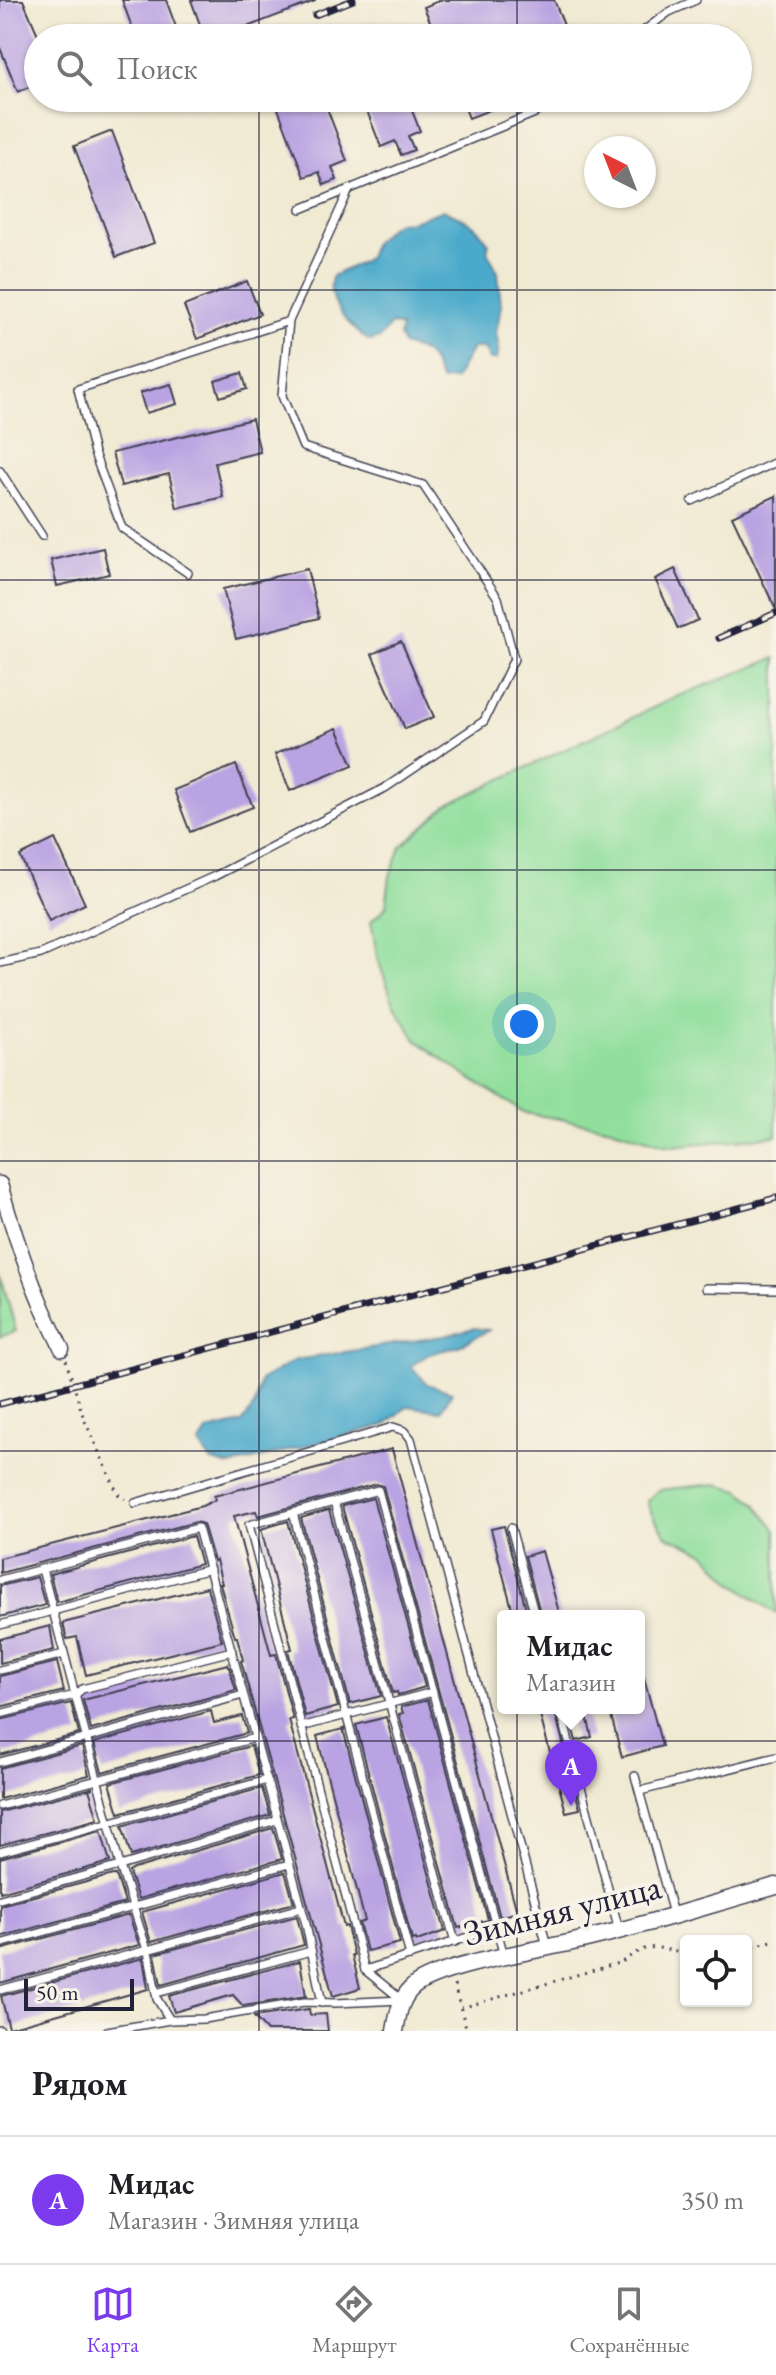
<!DOCTYPE html>
<html lang="ru">
<head>
<meta charset="utf-8">
<style>
	:root { --surface:#fff; --page:#f6f6f6; --text:#202124; --muted:#757577; --line:#e0e0e0; --accent:#7c3aed }
	body { margin:0; font-family:"EB Garamond",serif; background:var(--page); color:var(--text) }
	.controls { position:absolute; right:24px; bottom:24px; display:grid; overflow:hidden; border-radius:8px; box-shadow:0 2px 6px #0004 }
	.controls button { width:72px; height:72px; display:grid; place-items:center; padding:0; border:0; border-bottom:2px solid var(--line); background:var(--surface); color:var(--text); font:40px sans-serif }
	.compass { position:absolute; left:584px; top:136px; width:72px; height:72px; border-radius:50%; background:var(--surface); box-shadow:0 2px 6px #0004; rotate:318deg }
	.scale { position:absolute; left:24px; bottom:20px; width:110px; box-sizing:border-box; padding-left:8px; border:4px solid #22223b; border-top:0; font-size:22px; line-height:28px; white-space:nowrap; color:#22223b; -webkit-text-stroke:6px #f7f3e8; paint-order:stroke }
	.you { position:absolute; left:524px; top:1024px; width:28px; height:28px; margin:-20px; border:6px solid #fff; border-radius:50%; background:#1a73e8; box-shadow:0 0 0 12px #1a73e833 }
	.badge { display:grid; place-items:center; width:52px; height:52px; border-radius:50%; background:var(--accent); color:#fff; font-size:26px; font-weight:700 }
	.pin { position:absolute; translate:-50% -66px; filter:drop-shadow(0 2px 4px #0008) }
	.pin::after { content:''; position:absolute; top:42px; width:28px; height:24px; background:inherit; clip-path:polygon(0 0,100% 0,50% 100%) }
	.popup { position:absolute; left:497px; top:1610px; width:148px; height:104px; box-sizing:border-box; display:grid; place-content:center; border-radius:8px; background:var(--surface); filter:drop-shadow(0 2px 6px #0005); font-size:26px; white-space:nowrap; color:var(--muted) }
	.popup b { font-size:30px; color:var(--text) }
	.popup::after { content:''; position:absolute; left:50%; top:100%; margin-left:-16px; border:16px solid transparent; border-top-color:var(--surface) }
	.list { margin:0; padding:0; list-style:none }
	h2 { display:flex; justify-content:space-between; align-items:center; height:104px; margin:0; padding:0 32px; font-size:34px }
	h2 small { font-size:26px; font-weight:400; color:var(--muted) }
	.list li { display:grid; grid-template-columns:52px 1fr auto; gap:24px; align-items:center; box-sizing:border-box; height:128px; padding:0 32px; border-top:2px solid var(--line) }
	.list b { display:block; font-size:30px; white-space:nowrap }
	.list p { margin:0; font-size:26px; white-space:nowrap; color:var(--muted) }
	.list em { font-size:26px; font-style:normal; color:var(--muted) }
	.icon { flex:none; width:44px; height:44px; fill:none; stroke:currentColor; stroke-width:2; stroke-linecap:round; stroke-linejoin:round }
	.map { position:relative; flex:none; width:776px; height:2031px; overflow:hidden }
	.search { position:absolute; background:var(--surface); box-shadow:0 2px 6px #0004; left:24px; right:24px; top:24px; height:88px; display:flex; align-items:center; gap:20px; box-sizing:border-box; padding:0 28px; border-radius:44px; color:var(--muted); font-size:30px }
	.sheet { height:232px; background:var(--surface) }
	nav { display:flex; justify-content:space-around; align-items:center; box-sizing:border-box; height:112px; border-top:2px solid var(--line); background:var(--surface); font-size:22px; color:var(--muted) }
	nav a { display:grid; justify-items:center; gap:4px }
	nav .on { color:var(--accent) }
	.map>svg:first-child { display:block }
	.green { fill:#91df9d; stroke:#5a806c; stroke-width:2 }
	.water { fill:#4caacb; stroke:#376683; stroke-width:2 }
	.building { fill:#baa3e2 }
	.lines { fill:none; stroke-linecap:round; stroke-linejoin:round }
	.service-casing { stroke:#414052; stroke-width:10 }
	.minor-casing { stroke:#414052; stroke-width:17 }
	.tertiary-casing { stroke:#414052; stroke-width:19 }
	.path { stroke:#414052; stroke-width:3; stroke-dasharray:2 6; stroke-linecap:butt }
	.service { stroke:#fff; stroke-width:7 }
	.minor { stroke:#fff; stroke-width:14 }
	.tertiary { stroke:#fff; stroke-width:16 }
	.rail-casing { stroke:#22223b; stroke-width:7 }
	.rail { stroke:#f7f3e8; stroke-width:4; stroke-dasharray:12; stroke-linecap:butt }
	.grid { fill:none; stroke:#22223b; stroke-width:2; stroke-opacity:0.55 }
	.labels { text-anchor:middle; stroke-width:8; stroke-linejoin:round; paint-order:stroke }
	.street-label { font-size:36px; fill:#22223b; stroke:#f7f3e8 }
</style>
</head>
<body>
<div class="map">
<svg width="776" height="2031" viewBox="0 0 776 2031">
	<rect width="100%" height="100%" fill="#f7f3e8"/>
	<filter id="ink" filterUnits="userSpaceOnUse"><feTurbulence type="fractalNoise" baseFrequency=".0125" numOctaves="2"/><feDisplacementMap in="SourceGraphic" scale="16" xChannelSelector="R" yChannelSelector="G"/><feConvolveMatrix kernelMatrix="1 2 1 2 8 2 1 2 1" color-interpolation-filters="sRGB"/></filter>
	<filter id="wash" filterUnits="userSpaceOnUse"><feTurbulence type="fractalNoise" baseFrequency=".006" numOctaves="4" result="noise"/><feDisplacementMap in="SourceGraphic" scale="32" xChannelSelector="R" yChannelSelector="G"/><feGaussianBlur stdDeviation="1.8" result="paint"/><feColorMatrix in="noise" values="0 0 0 0 0 0 0 0 0 0 0 0 0 0 0 0 0 1.4 0 .05"/><feComposite in="paint" operator="in"/></filter>
	<g filter="url(#wash)">
		<rect width="100%" height="100%" fill="#f1ead3"/>
		<g class="green">
			<polygon points="776,658 776,1136 671,1146 607,1127 525,1113 466,1076 416,1040 393,1001 378,960 371,921 386,907 390,876 401,847 447,805 676,697"/>
			<polygon points="0,1272 16,1331 0,1337"/>
			<polygon points="716,1484 740,1490 756,1504 776,1530 776,1614 731,1581 705,1553 667,1536 653,1517 647,1501 658,1490"/>
		</g>
		<g class="water">
			<path d="M444,210c20,8 34,15 45,34l-2,7 11,21 3,35 -5,26 3,14 -2,12 -7,1 -6,-12h-12l-17,31 -13,2c-8,-9 -8,-24 -19,-29 -5,-4 -14,-4 -20,-7l-4,-9 2,-9 -10,-3 -11,14 -10,3c-18,-10 -48,-44 -37,-65l34,-17 7,-16 16,-16 9,-5h10z"/>
			<polygon points="474,1328 489,1330 459,1346 429,1354 411,1366 427,1384 452,1392 441,1411 408,1406 385,1425 230,1466 211,1461 199,1444 208,1431 242,1423 255,1405 260,1381 296,1360 437,1337"/>
		</g>
		<g id="blocks">
			<g class="building">
				<polygon points="0,0 23,0 38,35 38,83 18,92 0,48"/>
				<polygon points="122,0 166,0 180,38 136,38"/>
				<polygon points="191,0 315,0 315,1 218,38 205,38"/>
				<polygon points="441,0 554,0 569,38 437,38 424,7"/>
				<polygon points="377,22 383,38 340,38 339,37"/>
				<polygon points="274,98 323,98 347,161 332,167 337,180 324,185 319,172 304,177"/>
				<polygon points="362,98 407,98 420,131 408,136 414,150 401,155 395,141 381,147"/>
				<polygon points="461,98 518,98 518,99 469,118"/>
				<polygon points="112,131 154,243 116,257 74,146"/>
				<polygon points="247,281 260,314 197,339 184,306"/>
				<polygon points="242,373 247,389 220,397 215,381"/>
				<polygon points="171,384 177,404 146,413 140,393"/>
				<polygon points="252,419 260,452 215,463 223,497 177,508 169,474 121,486 112,453"/>
				<polygon points="776,496 776,610 732,516"/>
				<polygon points="103,548 109,574 57,586 51,560"/>
				<polygon points="307,569 319,618 236,639 223,589"/>
				<polygon points="675,569 698,620 678,629 655,579"/>
				<polygon points="401,641 434,717 405,729 372,654"/>
				<polygon points="337,728 353,765 290,791 275,754"/>
				<polygon points="236,765 253,807 190,832 174,790"/>
				<polygon points="55,839 85,904 49,921 20,856"/>
				<polygon points="392,1449 517,1912 500,1917 383,1486 376,1484 258,1516 256,1511 234,1516 271,1655 276,1654 293,1719 289,1720 344,1927 347,1926 354,1955 352,1955 360,1988 333,1996 241,1661 243,1660 237,1637 235,1637 220,1584 222,1584 216,1560 214,1561 203,1524 196,1522 0,1573 0,1558 202,1506 215,1500 214,1496"/>
				<polygon points="373,1498 425,1687 398,1695 397,1692 393,1693 342,1506"/>
				<polygon points="329,1510 381,1696 350,1704 301,1518"/>
				<polygon points="288,1521 338,1707 305,1716 288,1650 292,1649 261,1529"/>
				<polygon points="504,1526 505,1530 528,1616 514,1616 491,1529"/>
				<polygon points="193,1536 201,1564 57,1602 50,1574"/>
				<polygon points="542,1551 560,1616 541,1616 525,1556"/>
				<polygon points="37,1577 45,1605 0,1617 0,1586"/>
				<polygon points="207,1587 222,1641 86,1675 77,1637 67,1639 63,1623"/>
				<polygon points="50,1626 54,1650 0,1663 0,1639"/>
				<polygon points="57,1662 64,1691 0,1707 0,1676"/>
				<polygon points="228,1664 236,1690 91,1730 83,1700"/>
				<polygon points="639,1674 643,1674 662,1746 622,1757 609,1708 639,1708"/>
				<polygon points="428,1700 488,1920 458,1928 399,1714 403,1713 401,1707"/>
				<polygon points="71,1703 79,1734 0,1755 0,1720"/>
				<polygon points="538,1708 554,1708 580,1809 566,1812"/>
				<polygon points="567,1708 585,1708 592,1737 576,1741"/>
				<polygon points="211,1711 214,1723 242,1716 247,1733 102,1772 94,1743"/>
				<polygon points="386,1717 445,1931 417,1941 416,1939 412,1940 356,1725"/>
				<polygon points="343,1729 400,1943 367,1951 359,1923 365,1921 317,1736"/>
				<polygon points="82,1746 89,1775 0,1799 0,1768"/>
				<polygon points="251,1746 259,1775 119,1813 110,1783"/>
				<polygon points="93,1788 89,1789 98,1819 0,1845 0,1812"/>
				<polygon points="262,1788 270,1815 131,1856 122,1826"/>
				<polygon points="273,1828 282,1859 138,1899 129,1872 134,1869"/>
				<polygon points="101,1831 110,1862 0,1892 0,1858"/>
				<polygon points="285,1872 294,1903 151,1942 142,1912"/>
				<polygon points="113,1875 116,1875 125,1903 0,1937 0,1905"/>
				<polygon points="129,1915 139,1945 0,1983 0,1950"/>
				<polygon points="297,1916 304,1945 161,1985 155,1954"/>
				<polygon points="143,1958 148,1989 9,2028 1,1996"/>
				<polygon points="300,1961 306,1996 243,2006 233,1995 174,2012 169,1996"/>
				<polygon points="309,2009 310,2015 326,2014 328,2031 267,2031 254,2017"/>
			</g>
		</g>
	</g>
	<g filter="url(#ink)">
		<use href="#blocks" fill-opacity="0" stroke="#414052" stroke-width="2"/>
		<g class="lines">
			<defs>
				<g id="service">
					<polyline points="634,38 669,12 696,0"/>
					<polyline points="301,209 535,113 562,98"/>
					<polyline points="0,471 42,536"/>
					<polyline points="692,501 776,462"/>
					<polyline points="188,573 122,528 94,453 78,389 289,321"/>
					<polyline points="0,963 41,954 215,876 385,788 484,721 514,659 498,598 423,485 303,447 282,396 289,321 349,190"/>
					<polyline points="706,1288 776,1289"/>
					<polyline points="334,1502 455,1942"/>
					<polyline points="135,1503 393,1427 405,1431 411,1439 547,1946"/>
					<polyline points="293,1513 410,1956"/>
					<polyline points="511,1528 535,1616"/>
					<polyline points="42,1569 120,1866 277,1820"/>
					<polyline points="0,1580 198,1528 306,1924 322,2003"/>
					<polyline points="0,1625 210,1569"/>
					<polyline points="0,1670 64,1654"/>
					<polyline points="560,1708 619,1930"/>
					<polyline points="0,1714 75,1695 82,1689 232,1651"/>
					<polyline points="301,1727 433,1692"/>
					<polyline points="0,1762 243,1695"/>
					<polyline points="635,1776 673,1914"/>
					<polyline points="640,1791 776,1757"/>
					<polyline points="0,1806 255,1738"/>
					<polyline points="0,1852 267,1780"/>
					<polyline points="0,1899 120,1866 149,1956 157,1999 170,2020 204,2019 304,2002 335,2003 402,2000"/>
					<polyline points="0,1944 289,1864"/>
					<polyline points="365,1970 497,1928"/>
					<polyline points="0,1990 301,1908"/>
					<polyline points="156,1993 311,1951"/>
					<polyline points="402,2000 365,1970 249,1525 378,1490 504,1956"/>
					<polyline points="0,2030 0,2031"/>
					<polyline points="107,2031 170,2020"/>
				</g>
				<path id="minor" d="M0,1184c16,58 35,112 62,165"/>
				<path id="tertiary" d="M395,2031c3,-16 5,-33 18,-44 25,-22 132,-38 169,-47 65,-15 130,-36 194,-54"/>
			</defs>
			<use href="#service" class="service-casing"/>
			<use href="#minor" class="minor-casing"/>
			<use href="#tertiary" class="tertiary-casing"/>
			<g class="path">
				<polyline points="66,1360 84,1419 118,1494 125,1499"/>
				<polyline points="746,1948 776,1940"/>
				<polyline points="454,1985 467,2031"/>
				<path d="M461,2008l161,-46c27,-20 33,-16 64,-7"/>
			</g>
			<use href="#service" class="service"/>
			<use href="#minor" class="minor"/>
			<use href="#tertiary" class="tertiary"/>
			<defs>
				<g id="rail">
					<polyline points="315,15 353,0"/>
					<polyline points="719,638 776,613"/>
					<polyline points="0,1404 776,1198"/>
				</g>
			</defs>
			<use href="#rail" class="rail-casing"/>
			<use href="#rail" class="rail"/>
		</g>
	</g>
	<path class="grid" d="M259,0v38M517,0v38M259,98v1933M517,98v1933M0,290h776M0,580h776M0,870h776M0,1161h776M0,1451h776M0,1741h776"/>
	<g class="labels">
		<g class="street-label">
			<text transform="translate(562 1909) rotate(-14)" y="13">Зимняя улица</text>
		</g>
	</g>
</svg>
<div class="controls">
<button><svg class="icon" aria-label="locate" viewBox="0 0 24 24"><circle cx="12" cy="12" r="6"/><path d="M12 2v4M12 18v4M2 12h4M18 12h4"/></svg></button>
</div>
<svg class="compass" viewBox="-18 -18 36 36"><path d="M0-13l5 13h-10z" fill="#e53935"/><path d="M0 13l5-13h-10z" fill="#757577"/></svg>
<div class="scale">50 m</div>
<div class="you"></div>
<div class="pin badge" style="left:571px;top:1806px">A</div>
<div class="popup"><b>Мидас</b>Магазин</div>
<div class="search"><svg class="icon" aria-label="search" viewBox="0 0 24 24"><circle cx="10" cy="10" r="6"/><path d="M15 15l6 6"/></svg>Поиск</div>
</div>
<section class="sheet">
<h2>Рядом<small></small></h2>
<ul class="list">
<li><span class="badge">A</span><div><b>Мидас</b><p>Магазин · Зимняя улица</p></div><em>350 m</em></li>
</ul>
</section>
<nav>
<a class="on"><svg class="icon" aria-label="map" viewBox="0 0 24 24"><path d="M3 6l6-2 6 2 6-2v14l-6 2-6-2-6 2zM9 4v14M15 6v14"/></svg>Карта</a>
<a><svg class="icon" aria-label="directions" viewBox="0 0 24 24"><path d="M12 3l9 9-9 9-9-9zM9 14v-3h6M13 9l2 2-2 2"/></svg>Маршрут</a>
<a><svg class="icon" aria-label="saved" viewBox="0 0 24 24"><path d="M7 4h10v16l-5-4-5 4z"/></svg>Сохранённые</a>
</nav>
</body>
</html>
